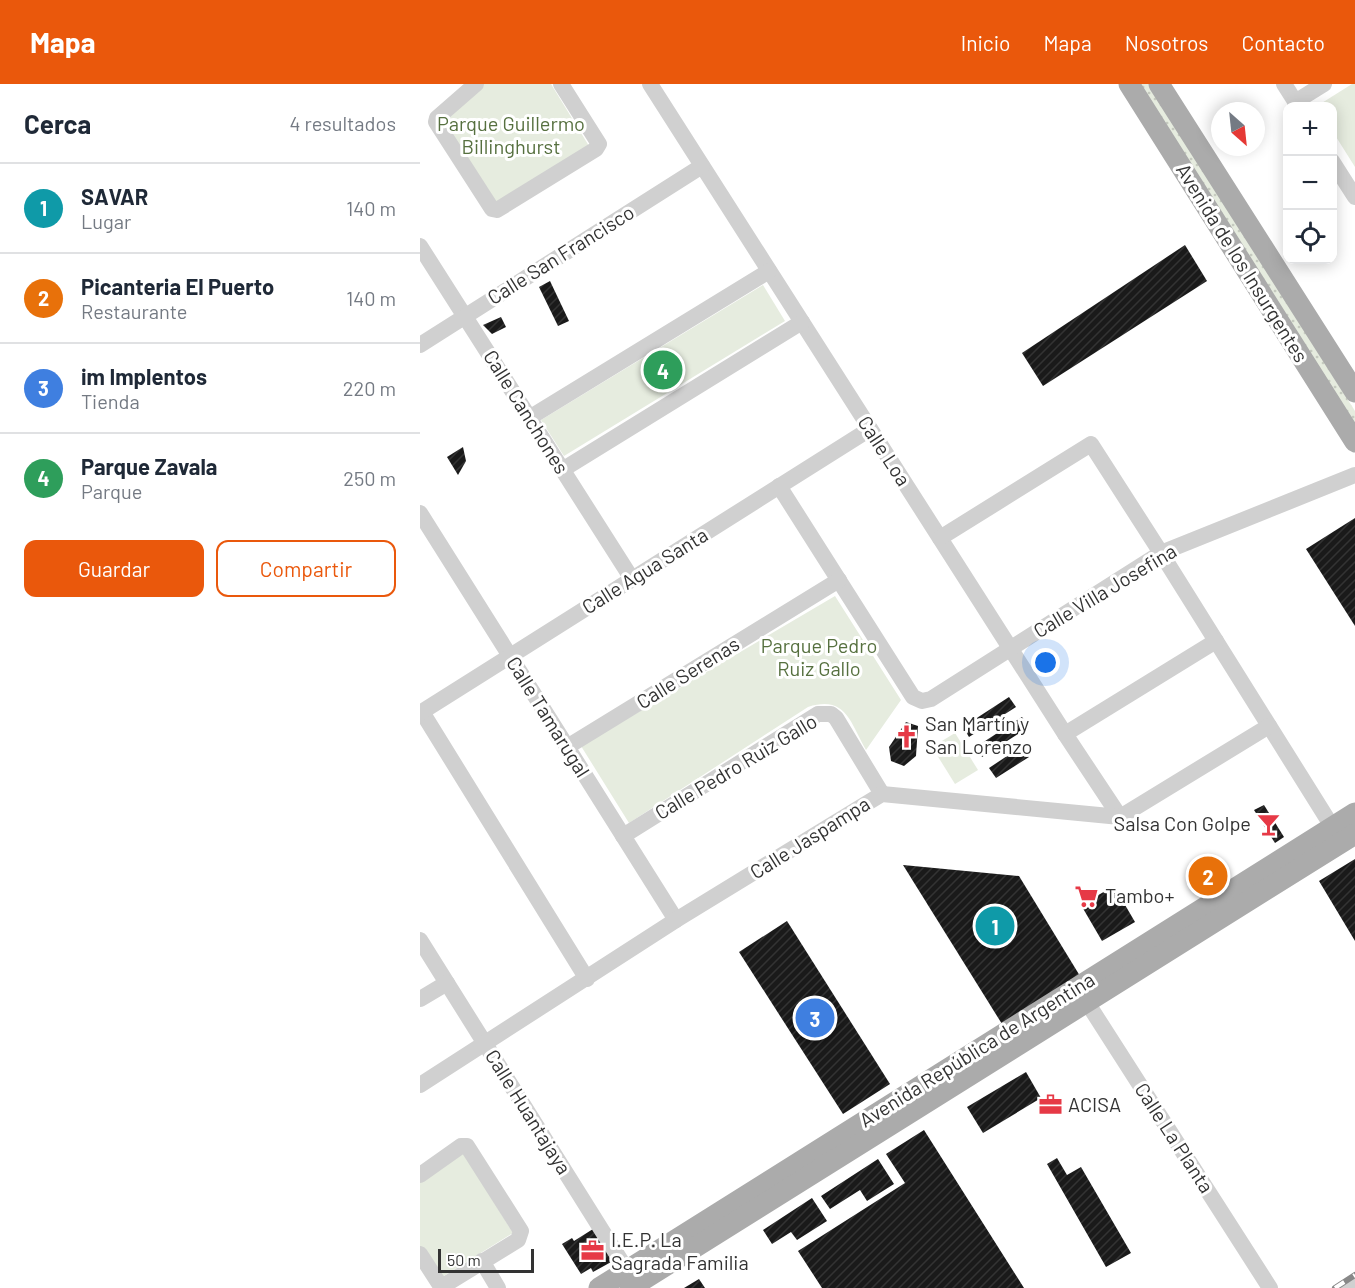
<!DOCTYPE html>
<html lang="es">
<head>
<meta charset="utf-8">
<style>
	:root { --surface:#fff; --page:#f2f2f3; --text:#1f2937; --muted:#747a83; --line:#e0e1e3; --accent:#ea580c }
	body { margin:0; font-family:Barlow,sans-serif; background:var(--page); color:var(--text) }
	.controls { position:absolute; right:18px; top:18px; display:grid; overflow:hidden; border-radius:12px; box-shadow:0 3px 15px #0003 }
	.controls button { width:54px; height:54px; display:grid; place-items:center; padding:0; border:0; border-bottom:2px solid var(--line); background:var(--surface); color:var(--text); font:30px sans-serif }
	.compass { position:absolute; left:791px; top:18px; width:54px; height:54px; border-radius:50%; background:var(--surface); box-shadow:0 3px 15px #0003; rotate:153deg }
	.scale { position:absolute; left:18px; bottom:15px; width:96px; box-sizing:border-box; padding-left:6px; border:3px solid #333; border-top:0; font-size:16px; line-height:21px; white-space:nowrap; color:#333; -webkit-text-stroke:4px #fff; paint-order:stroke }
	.you { position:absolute; left:626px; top:579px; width:21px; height:21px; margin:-15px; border:4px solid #fff; border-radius:50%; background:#1a73e8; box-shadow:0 0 0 9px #1a73e833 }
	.badge { display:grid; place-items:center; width:39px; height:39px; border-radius:50%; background:var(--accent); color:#fff; font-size:20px; font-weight:700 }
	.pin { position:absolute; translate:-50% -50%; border:3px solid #fff; box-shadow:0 2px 6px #0006 }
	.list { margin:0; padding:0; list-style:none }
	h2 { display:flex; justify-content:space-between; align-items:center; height:78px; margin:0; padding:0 24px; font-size:26px }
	h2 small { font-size:20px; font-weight:400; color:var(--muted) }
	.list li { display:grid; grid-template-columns:39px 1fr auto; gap:18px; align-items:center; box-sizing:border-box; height:90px; padding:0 24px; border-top:2px solid var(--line) }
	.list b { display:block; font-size:22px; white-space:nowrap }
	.list p { margin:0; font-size:20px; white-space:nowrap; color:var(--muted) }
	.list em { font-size:20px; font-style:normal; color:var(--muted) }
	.actions { display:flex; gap:12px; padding:18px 24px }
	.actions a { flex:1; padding:14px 0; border:2px solid var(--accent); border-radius:12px; text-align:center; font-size:21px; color:var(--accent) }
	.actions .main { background:var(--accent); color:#fff }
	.icon { flex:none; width:33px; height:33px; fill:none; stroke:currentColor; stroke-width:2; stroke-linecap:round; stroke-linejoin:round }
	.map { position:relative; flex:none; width:935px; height:1204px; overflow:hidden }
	header { display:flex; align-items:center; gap:36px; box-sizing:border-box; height:84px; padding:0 30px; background:var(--accent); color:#fff }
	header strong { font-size:28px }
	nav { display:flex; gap:33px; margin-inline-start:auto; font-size:21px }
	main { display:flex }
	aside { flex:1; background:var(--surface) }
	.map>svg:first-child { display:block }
	.grass { fill:url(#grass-dots) }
	.green { fill:#e6ecdf }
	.building { fill:url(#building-hatch) }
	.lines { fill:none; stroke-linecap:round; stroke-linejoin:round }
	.minor { stroke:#d0d0d0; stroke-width:16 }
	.major { stroke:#ababab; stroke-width:21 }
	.rail-casing { stroke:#888; stroke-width:6 }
	.rail { stroke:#fff; stroke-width:4; stroke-dasharray:11; stroke-linecap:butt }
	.labels { text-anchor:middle; stroke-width:6; stroke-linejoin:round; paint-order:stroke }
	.park-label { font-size:20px; fill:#56703f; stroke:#fff }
	.street-label { font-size:20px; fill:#333; stroke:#fff }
	.poi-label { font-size:20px; fill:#333; stroke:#fff; text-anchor:start }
</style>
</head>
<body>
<header>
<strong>Mapa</strong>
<nav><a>Inicio</a><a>Mapa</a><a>Nosotros</a><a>Contacto</a></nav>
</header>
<main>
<aside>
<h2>Cerca<small>4 resultados</small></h2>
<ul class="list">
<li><span class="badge" style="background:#0f9aa8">1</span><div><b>SAVAR</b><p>Lugar</p></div><em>140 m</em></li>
<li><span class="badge" style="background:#e8710a">2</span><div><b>Picanteria El Puerto</b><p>Restaurante</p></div><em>140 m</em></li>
<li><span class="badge" style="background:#3f7fe0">3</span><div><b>im Implentos</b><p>Tienda</p></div><em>220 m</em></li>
<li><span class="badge" style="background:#2e9e5b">4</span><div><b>Parque Zavala</b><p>Parque</p></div><em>250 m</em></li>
</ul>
<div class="actions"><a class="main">Guardar</a><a>Compartir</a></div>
</aside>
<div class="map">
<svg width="935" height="1204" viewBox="0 0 935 1204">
	<defs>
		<pattern id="grass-dots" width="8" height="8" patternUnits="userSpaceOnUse" patternTransform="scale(1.5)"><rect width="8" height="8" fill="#e6ecdf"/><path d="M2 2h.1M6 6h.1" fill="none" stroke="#c6cbc0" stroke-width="1.8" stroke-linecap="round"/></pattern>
		<pattern id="building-hatch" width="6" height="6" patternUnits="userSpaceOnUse" patternTransform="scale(1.5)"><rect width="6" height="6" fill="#1a1a1a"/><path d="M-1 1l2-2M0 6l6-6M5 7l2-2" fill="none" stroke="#333"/></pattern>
	</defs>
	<rect width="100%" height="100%" fill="#fff"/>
	<polygon class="grass" points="717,0 729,0 935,327 935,345"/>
	<g class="green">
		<polygon points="62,0 131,0 169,62 78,121 23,40 26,29"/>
		<polygon points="932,0 935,0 935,83 913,48 912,22 897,22"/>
		<polygon points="343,201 365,237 144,372 121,336"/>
		<path d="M415,512l66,104 -35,50c-16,-28 -20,-55 -58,-43l-179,116 -48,-77z"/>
		<polygon points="535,649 558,686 535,700 512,663"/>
		<polygon points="43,1068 93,1149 19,1195 0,1166 0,1095"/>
	</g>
	<g class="building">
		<polygon points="765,161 787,197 623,302 602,269"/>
		<polygon points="130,197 149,237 138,242 119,203"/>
		<polygon points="81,233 86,243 72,250 63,241"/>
		<polygon points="43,363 46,377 38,391 27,373"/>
		<polygon points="935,434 935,542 886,465"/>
		<polygon points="589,613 596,623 549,653 543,643"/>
		<polygon points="602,633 609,643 562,673 556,663"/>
		<polygon points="486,638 498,642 496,672 484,682 471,677 469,663"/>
		<polygon points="602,662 609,673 576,694 569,684"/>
		<polygon points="844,721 864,753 855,759 834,726"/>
		<polygon points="935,775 935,857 899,797"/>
		<polygon points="788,780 799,797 787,805 776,787"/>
		<polygon points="483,781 599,792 660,892 582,940"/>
		<polygon points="694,802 715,838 682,857 661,821"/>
		<polygon points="367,837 470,1000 423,1030 319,868"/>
		<polygon points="606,988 621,1014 563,1049 547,1023"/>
		<polygon points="504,1046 604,1204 402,1204 378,1167 485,1099 466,1070"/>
		<polygon points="637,1074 647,1091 661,1083 711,1169 686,1183 627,1080"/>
		<polygon points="458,1075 474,1100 447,1117 440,1106 410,1125 401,1112"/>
		<polygon points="392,1114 407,1137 377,1156 371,1148 352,1160 343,1146"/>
		<polygon points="173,1145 193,1177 173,1188 171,1184 161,1190 142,1160 152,1154 154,1157"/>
		<polygon points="279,1195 285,1204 264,1204"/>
	</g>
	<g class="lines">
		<g class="minor">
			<polyline points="56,0 17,34 16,38 72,125 77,126 176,65 179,60 141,0"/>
			<polyline points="230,0 645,650 700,733"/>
			<polyline points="864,0 878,22"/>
			<polyline points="875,18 904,0"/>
			<polyline points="912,77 935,113"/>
			<polyline points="0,162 212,495"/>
			<polyline points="0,261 282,82"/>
			<polyline points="109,334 349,187"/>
			<polyline points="142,386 382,238"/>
			<polyline points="359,402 493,613 502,617 511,615 741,469 935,391"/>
			<polyline points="0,429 256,836"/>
			<polyline points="520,454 671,360 741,469 918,752"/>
			<polyline points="2,628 167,895"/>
			<polyline points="0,629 450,345"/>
			<polyline points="645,650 796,557"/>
			<polyline points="147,663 419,496"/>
			<polyline points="203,752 398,630 411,630 416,634 462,710"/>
			<polyline points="0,856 213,1196"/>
			<polyline points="661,909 850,1204"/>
			<polyline points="0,915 27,899"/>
			<polyline points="0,1001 256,836 462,710 700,733 849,642"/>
			<polyline points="0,1091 41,1062 47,1062 101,1147 98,1156 23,1202 20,1201 0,1170"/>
			<polyline points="62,1177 78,1204"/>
			<polyline points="929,1204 935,1200"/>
		</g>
		<g class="major">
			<polyline points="709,0 935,358"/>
			<polyline points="739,0 935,308"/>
			<polyline points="179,1204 935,729"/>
			<polyline points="210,1204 935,750"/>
		</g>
		<defs>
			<polyline id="rail" points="915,1204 935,1191"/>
		</defs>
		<use href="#rail" class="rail-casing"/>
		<use href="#rail" class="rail"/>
	</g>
	<defs>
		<symbol id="church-bare" viewBox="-9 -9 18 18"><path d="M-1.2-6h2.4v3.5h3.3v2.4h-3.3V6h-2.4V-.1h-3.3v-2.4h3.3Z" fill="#e63946" stroke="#fff" stroke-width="2.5" paint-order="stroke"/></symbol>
		<symbol id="bar-bare" viewBox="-9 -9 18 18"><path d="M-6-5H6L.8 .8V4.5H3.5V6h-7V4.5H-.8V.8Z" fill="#e63946" stroke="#fff" stroke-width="2.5" paint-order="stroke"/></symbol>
		<symbol id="supermarket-bare" viewBox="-9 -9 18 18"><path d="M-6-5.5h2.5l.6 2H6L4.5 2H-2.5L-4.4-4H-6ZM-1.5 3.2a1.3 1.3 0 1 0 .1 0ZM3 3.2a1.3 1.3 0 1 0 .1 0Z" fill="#e63946" stroke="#fff" stroke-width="2.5" paint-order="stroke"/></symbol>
		<symbol id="office-bare" viewBox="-9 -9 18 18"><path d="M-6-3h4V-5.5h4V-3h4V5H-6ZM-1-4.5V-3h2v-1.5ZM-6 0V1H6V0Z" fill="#e63946" stroke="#fff" stroke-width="2.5" paint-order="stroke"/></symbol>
	</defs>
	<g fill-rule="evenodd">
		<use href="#church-bare" x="470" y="636" width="33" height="33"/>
		<use href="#bar-bare" x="832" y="724" width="33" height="33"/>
		<use href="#supermarket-bare" x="650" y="796" width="33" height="33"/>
		<use href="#office-bare" x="614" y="1004" width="33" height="33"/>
		<use href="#office-bare" x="156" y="1150" width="33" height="33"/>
	</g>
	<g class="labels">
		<g class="park-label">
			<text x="91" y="47">Parque Guillermo<tspan x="91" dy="23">Billinghurst</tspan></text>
			<text x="399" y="569">Parque Pedro<tspan x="399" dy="23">Ruiz Gallo</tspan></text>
		</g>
		<g class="street-label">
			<text transform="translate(141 171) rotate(-32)" y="7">Calle San Francisco</text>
			<text transform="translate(822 179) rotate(58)" y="7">Avenida de los Insurgentes</text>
			<text transform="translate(106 328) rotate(58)" y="7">Calle Canchones</text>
			<text transform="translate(464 367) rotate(57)" y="7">Calle Loa</text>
			<text transform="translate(225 487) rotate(-32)" y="7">Calle Agua Santa</text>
			<text transform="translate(685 507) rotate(-31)" y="7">Calle Villa Josefina</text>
			<text transform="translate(268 589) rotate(-32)" y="7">Calle Serenas</text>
			<text transform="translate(128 633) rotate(58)" y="7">Calle Tamarugal</text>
			<text transform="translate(316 683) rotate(-31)" y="7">Calle Pedro Ruiz Gallo</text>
			<text transform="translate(390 754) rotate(-32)" y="7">Calle Jaspampa</text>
			<text transform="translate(557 966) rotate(-32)" y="7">Avenida República de Argentina</text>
			<text transform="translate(108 1028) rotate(58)" y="7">Calle Huantajaya</text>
			<text transform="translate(754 1054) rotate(57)" y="7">Calle La Planta</text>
		</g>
		<g class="poi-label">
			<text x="505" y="647">San Martín y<tspan x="505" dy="23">San Lorenzo</tspan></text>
			<text x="831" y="747" text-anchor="end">Salsa Con Golpe</text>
			<text x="685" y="819">Tambo+</text>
			<text x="648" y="1028">ACISA</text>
			<text x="191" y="1163">I.E.P. La<tspan x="191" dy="23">Sagrada Familia</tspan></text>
		</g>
	</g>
</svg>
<div class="controls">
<button>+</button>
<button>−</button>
<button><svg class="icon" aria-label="locate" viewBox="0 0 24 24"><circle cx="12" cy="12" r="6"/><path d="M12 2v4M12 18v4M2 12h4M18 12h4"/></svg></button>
</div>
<svg class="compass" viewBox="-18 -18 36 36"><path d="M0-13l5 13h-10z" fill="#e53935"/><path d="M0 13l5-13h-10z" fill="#747a83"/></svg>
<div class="scale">50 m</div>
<div class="you"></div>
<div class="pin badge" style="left:575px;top:842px;background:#0f9aa8">1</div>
<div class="pin badge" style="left:788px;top:792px;background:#e8710a">2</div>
<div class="pin badge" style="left:395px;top:934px;background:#3f7fe0">3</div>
<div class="pin badge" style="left:243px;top:286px;background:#2e9e5b">4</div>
</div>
</main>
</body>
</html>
